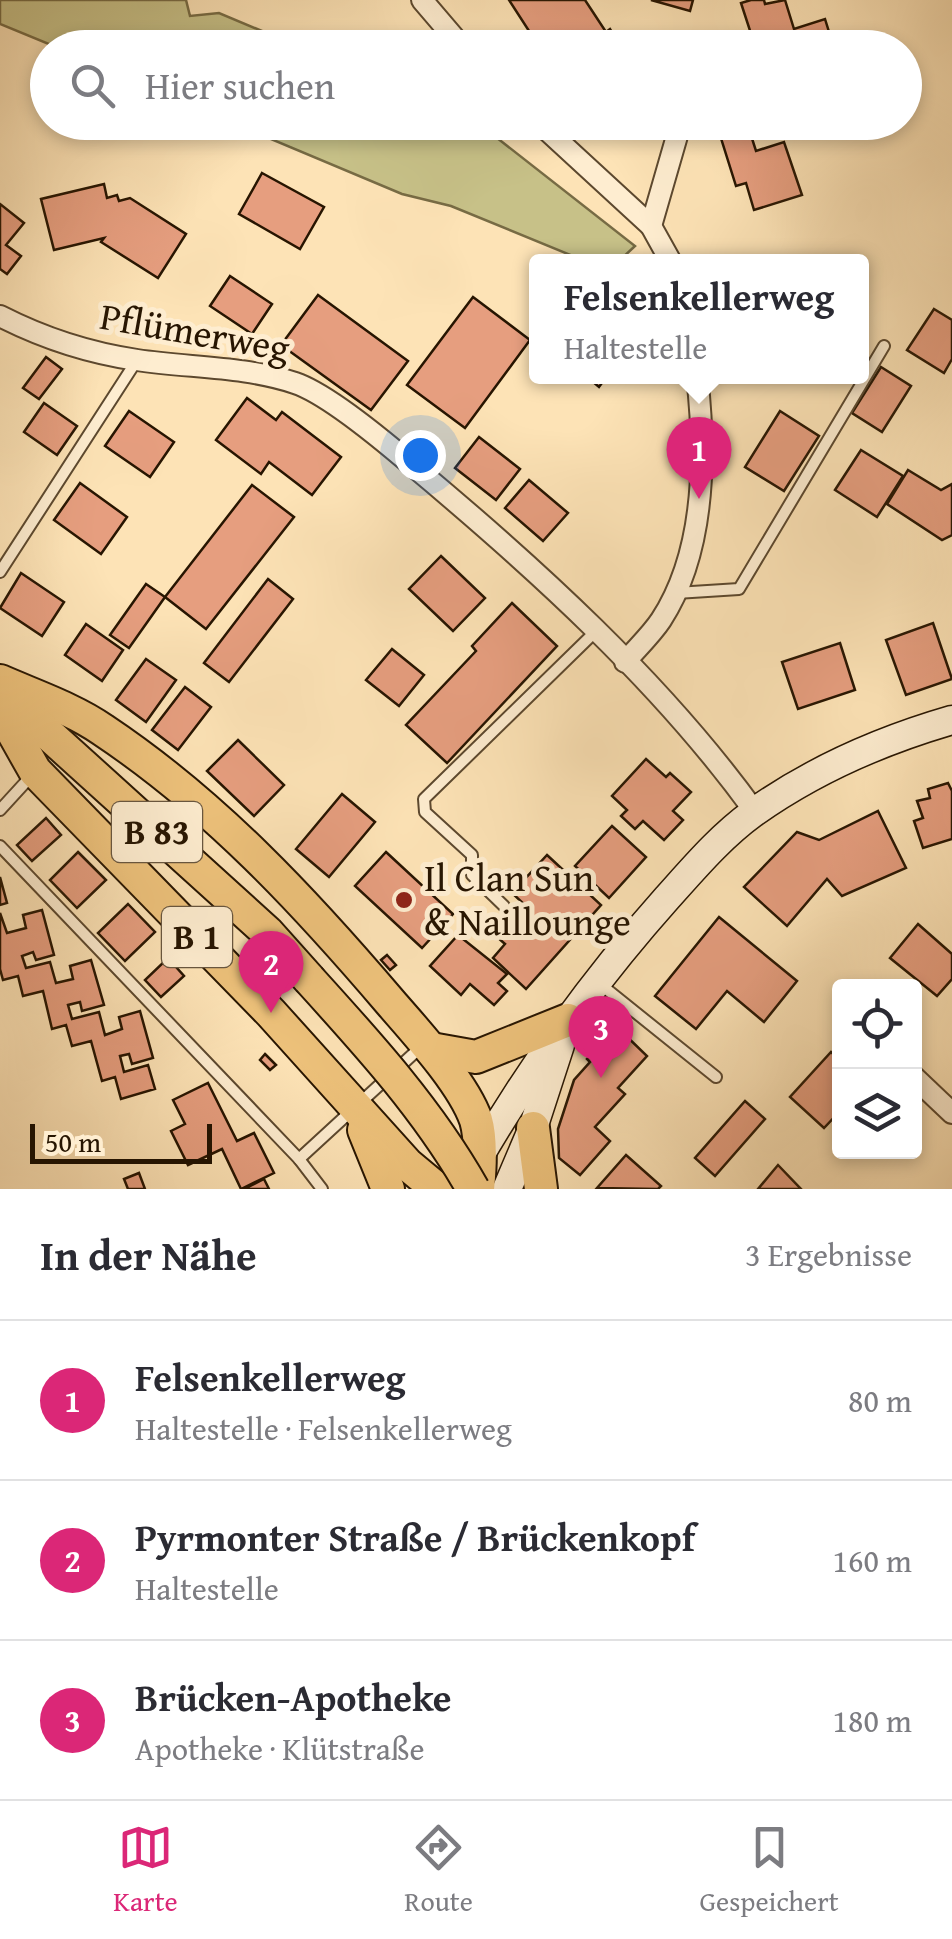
<!DOCTYPE html>
<html lang="de">
<head>
<meta charset="utf-8">
<style>
	:root { --surface:#fff; --page:#f7f7f7; --text:#2b2b33; --muted:#7c7c81; --line:#e1e1e2; --accent:#db2777 }
	body { margin:0; font-family:"Gentium Book Plus",serif; background:var(--page); color:var(--text) }
	.controls { position:absolute; right:30px; bottom:30px; display:grid; overflow:hidden; border-radius:10px; box-shadow:0 5px 15px #0003 }
	.controls button { width:90px; height:90px; display:grid; place-items:center; padding:0; border:0; border-bottom:2px solid var(--line); background:var(--surface); color:var(--text); font:50px sans-serif }
	.scale { position:absolute; left:30px; bottom:25px; width:182px; box-sizing:border-box; padding-left:10px; border:5px solid #271501; border-top:0; font-size:28px; line-height:35px; white-space:nowrap; color:#271501; -webkit-text-stroke:8px #feedd0; paint-order:stroke }
	.you { position:absolute; left:420px; top:455px; width:35px; height:35px; margin:-25px; border:8px solid #fff; border-radius:50%; background:#1a73e8; box-shadow:0 0 0 15px #1a73e833 }
	.badge { display:grid; place-items:center; width:65px; height:65px; border-radius:50%; background:var(--accent); color:#fff; font-size:32px; font-weight:700 }
	.pin { position:absolute; translate:-50% -82px; filter:drop-shadow(0 2px 5px #0008) }
	.pin::after { content:''; position:absolute; top:52px; width:35px; height:30px; background:inherit; clip-path:polygon(0 0,100% 0,50% 100%) }
	.popup { position:absolute; left:529px; top:254px; width:340px; height:130px; box-sizing:border-box; display:grid; place-content:center; border-radius:10px; background:var(--surface); filter:drop-shadow(0 2px 8px #0005); font-size:32px; white-space:nowrap; color:var(--muted) }
	.popup b { font-size:38px; color:var(--text) }
	.popup::after { content:''; position:absolute; left:50%; top:100%; margin-left:-20px; border:20px solid transparent; border-top-color:var(--surface) }
	.list { margin:0; padding:0; list-style:none }
	h2 { display:flex; justify-content:space-between; align-items:center; height:130px; margin:0; padding:0 40px; font-size:42px }
	h2 small { font-size:32px; font-weight:400; color:var(--muted) }
	.list li { display:grid; grid-template-columns:65px 1fr auto; gap:30px; align-items:center; box-sizing:border-box; height:160px; padding:0 40px; border-top:2px solid var(--line) }
	.list b { display:block; font-size:38px; white-space:nowrap }
	.list p { margin:0; font-size:32px; white-space:nowrap; color:var(--muted) }
	.list em { font-size:32px; font-style:normal; color:var(--muted) }
	.icon { flex:none; width:55px; height:55px; fill:none; stroke:currentColor; stroke-width:2; stroke-linecap:round; stroke-linejoin:round }
	.map { position:relative; flex:none; width:952px; height:1189px; overflow:hidden }
	.search { position:absolute; background:var(--surface); box-shadow:0 5px 15px #0003; left:30px; right:30px; top:30px; height:110px; display:flex; align-items:center; gap:25px; box-sizing:border-box; padding:0 35px; border-radius:55px; color:var(--muted); font-size:38px }
	.sheet { height:610px; background:var(--surface) }
	nav { display:flex; justify-content:space-around; align-items:center; box-sizing:border-box; height:140px; border-top:2px solid var(--line); background:var(--surface); font-size:28px; color:var(--muted) }
	nav a { display:grid; justify-items:center; gap:5px }
	nav .on { color:var(--accent) }
	.map>svg:first-child { display:block }
	.green { fill:#c7c188; stroke:#776b44; stroke-width:2.5 }
	.building { fill:#e69e7f; stroke:#271501; stroke-width:2.5 }
	.lines { fill:none; stroke-linecap:round; stroke-linejoin:round }
	.service-casing { stroke:#5c482e; stroke-width:14 }
	.minor-casing { stroke:#5c482e; stroke-width:24 }
	.secondary-casing { stroke:#271501; stroke-width:31 }
	.primary-casing { stroke:#271501; stroke-width:36 }
	.service { stroke:#feedd0; stroke-width:10 }
	.minor { stroke:#feedd0; stroke-width:20 }
	.secondary { stroke:#feedd0; stroke-width:28 }
	.primary { stroke:#eec27b; stroke-width:32 }
	.primary-bridge-casing { stroke:#271501; stroke-width:36; stroke-linecap:butt }
	.primary-bridge { stroke:#eec27b; stroke-width:32 }
	.poi-dot { fill:#8f2418; stroke:#feedd0; stroke-width:4 }
	.labels { text-anchor:middle; stroke-width:10; stroke-linejoin:round; paint-order:stroke }
	.shield { fill:#feedd0; stroke:#68563f; stroke-width:2.5 }
	.shield-label { font-size:35px; font-weight:bold; fill:#271501 }
	.street-label { font-size:38px; fill:#271501; stroke:#feedd0 }
	.poi-label { font-size:38px; fill:#271501; stroke:#feedd0; text-anchor:start }
</style>
</head>
<body>
<div class="map">
<svg width="952" height="1189" viewBox="0 0 952 1189">
	<rect width="100%" height="100%" fill="#fde3b6"/>
	<filter id="stains"><feTurbulence type="fractalNoise" baseFrequency=".002" numOctaves="4"/><feColorMatrix values="0 0 0 0 .2 0 0 0 0 .09 0 0 0 0 .02 0 0 0 .5 -.17"/></filter>
	<radialGradient id="worn" r=".72"><stop offset=".6" stop-color="#630" stop-opacity="0"/><stop offset="1" stop-color="#630" stop-opacity=".3"/></radialGradient>
	<g class="green">
		<polygon points="0,0 186,0 190,16 219,13 300,47 56,47 0,24"/>
		<polygon points="233,123 478,123 635,246 619,261 585,261 451,206 402,194"/>
	</g>
	<g class="building">
		<polygon points="509,0 585,0 606,32 610,29 622,48 540,48"/>
		<polygon points="651,0 693,0 690,11"/>
		<polygon points="751,0 764,0 765,4 785,0 794,29 825,19 834,48 790,48 785,33 754,43 741,3"/>
		<polygon points="748,126 756,151 784,142 802,195 754,210 746,183 736,186 720,135"/>
		<polygon points="262,173 324,207 300,249 239,214"/>
		<polygon points="104,184 107,198 117,195 119,201 130,198 186,234 158,278 101,242 104,238 54,250 41,199"/>
		<polygon points="0,204 24,223 6,245 21,256 7,274 0,269"/>
		<polygon points="230,276 272,304 252,334 210,306"/>
		<polygon points="318,295 408,361 371,410 281,345"/>
		<polygon points="473,297 530,340 465,428 407,385"/>
		<polygon points="934,309 952,320 952,359 944,373 907,350"/>
		<polygon points="46,357 62,369 39,399 23,388"/>
		<polygon points="881,367 911,386 882,432 852,413"/>
		<polygon points="586,376 607,376 599,387"/>
		<polygon points="247,398 276,420 282,412 341,457 312,495 269,462 261,474 216,440"/>
		<polygon points="44,403 77,426 57,455 24,432"/>
		<polygon points="129,411 174,442 150,477 105,446"/>
		<polygon points="780,411 819,436 784,491 745,467"/>
		<polygon points="479,437 520,469 496,500 455,468"/>
		<polygon points="861,450 903,476 877,517 835,490"/>
		<polygon points="908,470 941,490 952,484 952,535 942,540 887,504"/>
		<polygon points="529,480 568,513 543,541 505,508"/>
		<polygon points="80,483 127,517 101,554 54,520"/>
		<polygon points="252,485 294,517 206,629 165,597"/>
		<polygon points="441,556 485,598 453,631 409,589"/>
		<polygon points="21,573 64,602 42,636 0,608"/>
		<polygon points="268,579 293,599 229,682 204,663"/>
		<polygon points="146,584 165,597 129,648 110,635"/>
		<polygon points="512,603 557,646 447,763 406,725 476,651 472,646"/>
		<polygon points="933,623 952,679 906,695 886,640"/>
		<polygon points="86,624 123,650 102,681 65,655"/>
		<polygon points="840,643 855,690 798,709 782,662"/>
		<polygon points="392,649 424,675 399,706 366,680"/>
		<polygon points="146,659 176,680 146,722 116,700"/>
		<polygon points="185,687 211,707 178,750 152,730"/>
		<polygon points="238,740 284,785 254,816 207,771"/>
		<polygon points="646,759 666,777 670,773 691,792 673,811 683,820 664,840 643,821 635,829 621,816 627,810 612,796"/>
		<polygon points="948,783 952,791 952,839 923,848 914,821 923,818 917,801 930,798 928,789"/>
		<polygon points="342,794 375,822 329,877 296,849"/>
		<polygon points="878,811 906,868 842,896 827,879 787,926 744,887 797,832 819,840"/>
		<polygon points="46,818 61,835 32,861 17,845"/>
		<polygon points="612,826 646,857 609,898 575,866"/>
		<polygon points="78,852 106,880 77,908 50,880"/>
		<polygon points="386,852 453,914 422,948 355,886"/>
		<polygon points="547,855 601,905 526,989 493,958 505,944 497,937 526,906 512,893"/>
		<polygon points="0,877 7,903 0,905"/>
		<polygon points="128,904 155,932 125,961 98,933"/>
		<polygon points="42,910 54,955 36,960 33,952 22,956 26,968 50,962 56,983 73,979 70,966 91,960 104,1005 82,1011 80,1002 68,1005 72,1019 99,1012 105,1035 122,1029 119,1017 140,1011 153,1058 132,1064 129,1054 120,1056 124,1072 148,1065 155,1089 121,1099 115,1077 102,1081 91,1041 72,1046 66,1025 52,1029 43,991 23,996 18,976 3,980 0,969 0,913 7,933 26,928 23,915"/>
		<polygon points="719,917 797,981 764,1022 727,991 696,1029 655,996"/>
		<polygon points="918,924 952,954 952,979 937,996 890,958"/>
		<polygon points="458,935 507,974 498,983 507,991 494,1005 470,984 461,995 430,966"/>
		<polygon points="387,955 396,965 390,970 381,960"/>
		<polygon points="168,958 184,976 161,997 145,980"/>
		<polygon points="617,1027 647,1056 618,1088 625,1094 595,1127 610,1141 580,1175 559,1158 558,1129 574,1080 590,1062 587,1059"/>
		<polygon points="831,1052 840,1060 840,1111 824,1128 790,1097"/>
		<polygon points="265,1054 276,1065 270,1070 260,1060"/>
		<polygon points="208,1083 237,1141 254,1133 274,1173 241,1189 222,1149 188,1165 171,1131 185,1124 173,1100"/>
		<polygon points="745,1101 765,1119 715,1176 695,1158"/>
		<polygon points="626,1155 661,1186 658,1189 597,1188"/>
		<polygon points="778,1165 801,1189 758,1189"/>
		<polygon points="139,1173 145,1189 128,1189 124,1179"/>
		<polygon points="264,1179 269,1189 244,1189"/>
	</g>
	<g class="lines">
		<defs>
			<g id="service">
				<polyline points="0,572 137,360"/>
				<polyline points="676,593 739,589 884,346"/>
				<polyline points="0,810 33,774"/>
				<polyline points="0,846 299,1159 322,1189"/>
				<polyline points="504,906 472,875 472,855 425,812 424,799 595,632"/>
				<polyline points="600,984 716,1077"/>
				<polyline points="299,1159 423,1045"/>
			</g>
			<g id="minor">
				<polyline points="422,0 463,48"/>
				<polyline points="705,48 706,42"/>
				<polyline points="538,122 651,226 671,262"/>
				<polyline points="651,226 681,122"/>
				<path d="M0,316c43,22 89,37 137,44 53,8 107,6 158,23 33,11 90,59 118,83 121,101 249,217 342,346"/>
				<path d="M625,662c12,-14 26,-27 36,-42 45,-69 45,-165 36,-244"/>
				<polyline points="914,1077 952,1113"/>
			</g>
			<g id="secondary">
				<path d="M476,1162c55,-95 118,-182 191,-264 27,-30 53,-61 86,-85 59,-42 130,-73 199,-93"/>
				<polyline points="507,1189 533,1128 560,1045"/>
			</g>
			<g id="primary">
				<path d="M0,681c34,15 73,28 103,49 111,74 202,172 288,273 26,30 72,80 85,117 6,20 4,48 2,69"/>
				<polyline points="2,692 267,932 309,979"/>
				<polyline points="0,709 35,771 271,1013 407,1164 437,1189"/>
				<polyline points="431,1049 476,1057 568,1020"/>
				<polyline points="533,1128 541,1189"/>
				<polyline points="364,1130 388,1189"/>
			</g>
		</defs>
		<use href="#service" class="service-casing"/>
		<use href="#minor" class="minor-casing"/>
		<use href="#secondary" class="secondary-casing"/>
		<use href="#primary" class="primary-casing"/>
		<use href="#service" class="service"/>
		<use href="#minor" class="minor"/>
		<use href="#secondary" class="secondary"/>
		<use href="#primary" class="primary"/>
		<defs>
			<path id="primary-bridge" d="M309,979c60,66 120,132 164,210"/>
		</defs>
		<use href="#primary-bridge" class="primary-bridge-casing"/>
		<use href="#primary-bridge" class="primary-bridge"/>
	</g>
	<circle class="poi-dot" cx="404" cy="900" r="10"/>
	<g class="labels">
		<g class="shield">
			<rect x="112" y="802" width="90" height="60" rx="8"/>
			<rect x="162" y="907" width="70" height="60" rx="8"/>
		</g>
		<g class="shield-label">
			<text x="157" y="844">B 83</text>
			<text x="197" y="949">B 1</text>
		</g>
		<g class="street-label">
			<text transform="translate(195 332) rotate(10)" y="13">Pflümerweg</text>
		</g>
		<g class="poi-label">
			<text x="424" y="891">Il Clan Sun<tspan x="424" dy="44">&amp; Naillounge</tspan></text>
		</g>
	</g>
	<rect width="100%" height="100%" filter="url(#stains)"/>
	<rect width="100%" height="100%" fill="url(#worn)"/>
</svg>
<div class="controls">
<button><svg class="icon" aria-label="locate" viewBox="0 0 24 24"><circle cx="12" cy="12" r="6"/><path d="M12 2v4M12 18v4M2 12h4M18 12h4"/></svg></button>
<button><svg class="icon" aria-label="layers" viewBox="0 0 24 24"><path d="M12 4l9 5-9 5-9-5zM3 14l9 5 9-5"/></svg></button>
</div>
<div class="scale">50 m</div>
<div class="you"></div>
<div class="pin badge" style="left:699px;top:499px">1</div>
<div class="popup"><b>Felsenkellerweg</b>Haltestelle</div>
<div class="pin badge" style="left:271px;top:1013px">2</div>
<div class="pin badge" style="left:601px;top:1078px">3</div>
<div class="search"><svg class="icon" aria-label="search" viewBox="0 0 24 24"><circle cx="10" cy="10" r="6"/><path d="M15 15l6 6"/></svg>Hier suchen</div>
</div>
<section class="sheet">
<h2>In der Nähe<small>3 Ergebnisse</small></h2>
<ul class="list">
<li><span class="badge">1</span><div><b>Felsenkellerweg</b><p>Haltestelle · Felsenkellerweg</p></div><em>80 m</em></li>
<li><span class="badge">2</span><div><b>Pyrmonter Straße / Brückenkopf</b><p>Haltestelle</p></div><em>160 m</em></li>
<li><span class="badge">3</span><div><b>Brücken-Apotheke</b><p>Apotheke · Klütstraße</p></div><em>180 m</em></li>
</ul>
</section>
<nav>
<a class="on"><svg class="icon" aria-label="map" viewBox="0 0 24 24"><path d="M3 6l6-2 6 2 6-2v14l-6 2-6-2-6 2zM9 4v14M15 6v14"/></svg>Karte</a>
<a><svg class="icon" aria-label="directions" viewBox="0 0 24 24"><path d="M12 3l9 9-9 9-9-9zM9 14v-3h6M13 9l2 2-2 2"/></svg>Route</a>
<a><svg class="icon" aria-label="saved" viewBox="0 0 24 24"><path d="M7 4h10v16l-5-4-5 4z"/></svg>Gespeichert</a>
</nav>
</body>
</html>
